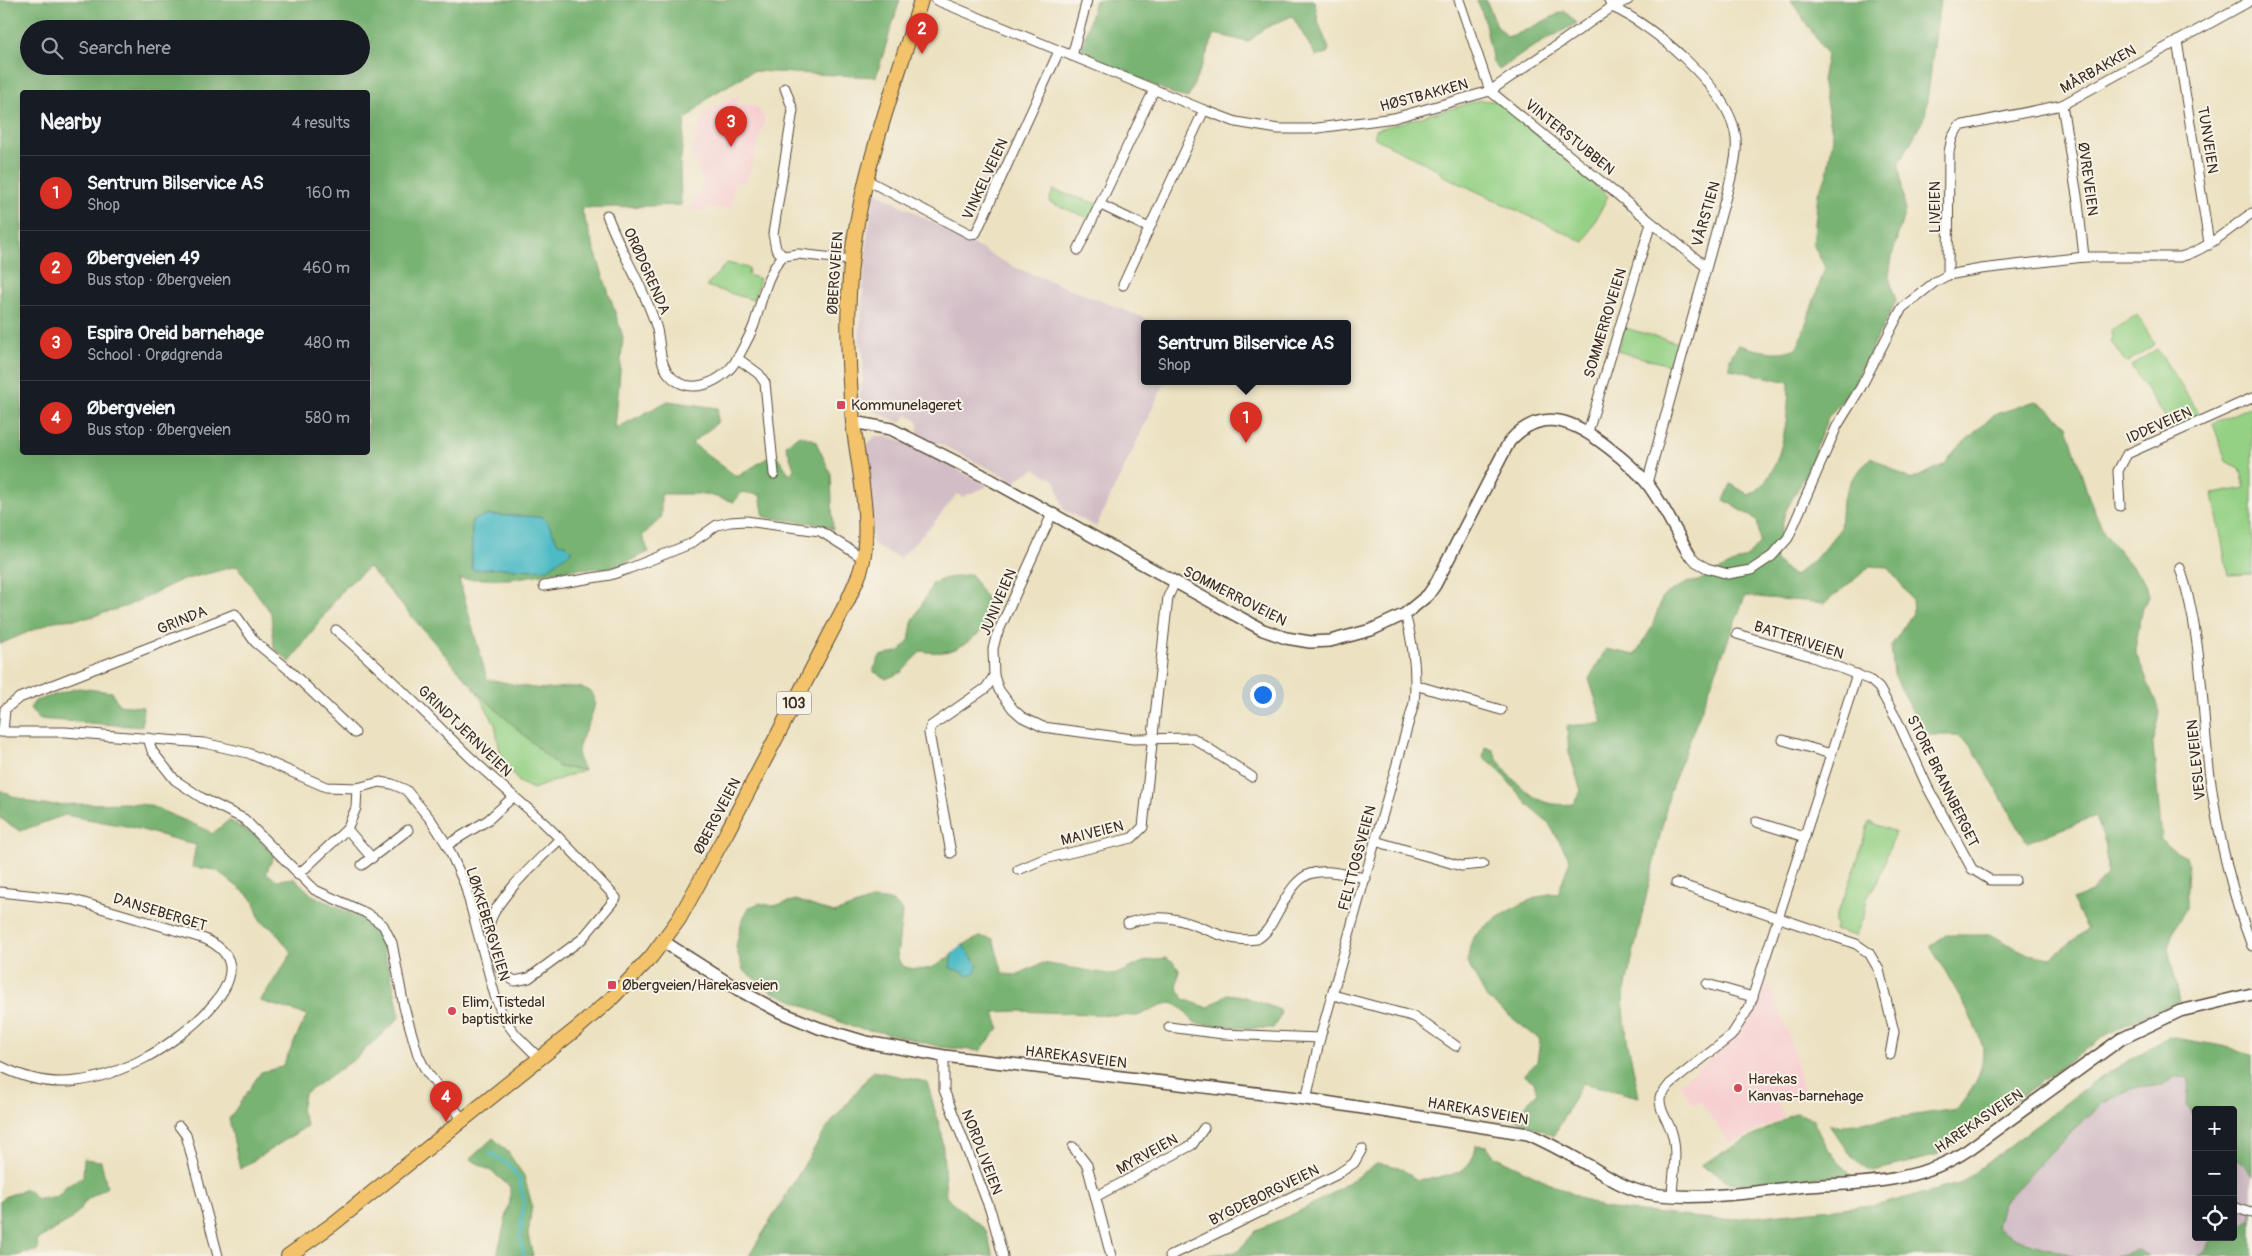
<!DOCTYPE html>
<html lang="en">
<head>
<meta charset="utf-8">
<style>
	:root { --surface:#171b24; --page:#242831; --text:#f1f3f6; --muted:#9ea1a6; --line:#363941; --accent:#d93025 }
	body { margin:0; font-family:Pangolin,sans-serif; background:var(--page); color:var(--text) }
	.controls { position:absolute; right:15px; bottom:15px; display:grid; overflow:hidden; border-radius:5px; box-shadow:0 5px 20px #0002 }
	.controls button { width:45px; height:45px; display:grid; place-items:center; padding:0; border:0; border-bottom:1px solid var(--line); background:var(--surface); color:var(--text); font:25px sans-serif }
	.you { position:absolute; left:1262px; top:694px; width:18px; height:18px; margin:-12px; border:4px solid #fff; border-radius:50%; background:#1a73e8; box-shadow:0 0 0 8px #1a73e833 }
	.badge { display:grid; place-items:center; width:32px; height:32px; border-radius:50%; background:var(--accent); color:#fff; font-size:16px; font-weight:700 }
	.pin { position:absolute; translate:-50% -41px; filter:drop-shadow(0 1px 2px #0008) }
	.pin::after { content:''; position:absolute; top:26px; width:18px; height:15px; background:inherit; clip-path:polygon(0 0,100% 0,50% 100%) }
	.popup { position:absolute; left:1141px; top:320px; width:210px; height:65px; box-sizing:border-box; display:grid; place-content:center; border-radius:5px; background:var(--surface); filter:drop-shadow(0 1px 4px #0005); font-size:16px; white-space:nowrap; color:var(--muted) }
	.popup b { font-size:19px; color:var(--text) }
	.popup::after { content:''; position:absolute; left:50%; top:100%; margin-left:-10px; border:10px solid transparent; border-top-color:var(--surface) }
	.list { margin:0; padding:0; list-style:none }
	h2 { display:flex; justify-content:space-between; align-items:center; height:65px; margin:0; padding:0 20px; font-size:21px }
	h2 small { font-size:16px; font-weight:400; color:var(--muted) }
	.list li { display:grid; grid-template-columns:32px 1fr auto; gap:15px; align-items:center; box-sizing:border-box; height:75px; padding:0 20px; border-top:1px solid var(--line) }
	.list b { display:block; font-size:19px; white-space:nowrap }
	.list p { margin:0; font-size:16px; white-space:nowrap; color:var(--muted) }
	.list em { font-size:16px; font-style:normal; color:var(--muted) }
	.icon { flex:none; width:28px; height:28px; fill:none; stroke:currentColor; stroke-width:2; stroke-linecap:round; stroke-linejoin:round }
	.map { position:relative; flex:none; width:2252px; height:1256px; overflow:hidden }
	.search { position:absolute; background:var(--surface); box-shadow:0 5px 20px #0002; left:20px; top:20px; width:350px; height:55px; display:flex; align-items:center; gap:12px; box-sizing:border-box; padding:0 18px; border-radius:28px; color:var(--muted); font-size:19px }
	.panel { position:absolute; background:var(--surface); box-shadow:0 5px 20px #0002; left:20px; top:90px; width:350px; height:365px; border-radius:5px }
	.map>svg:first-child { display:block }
	.built { fill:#f7cfd1 }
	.industrial { fill:#d2bdc6 }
	.green { fill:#95d185; stroke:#687e52 }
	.forest { fill:#78b372; stroke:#5a6e48; fill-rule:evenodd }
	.water { fill:#4dbbc5; stroke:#447272 }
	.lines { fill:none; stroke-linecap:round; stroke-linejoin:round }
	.stream { stroke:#4dbbc5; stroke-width:3 }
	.minor-casing { stroke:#564637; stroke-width:11 }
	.tertiary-casing { stroke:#564637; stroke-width:14 }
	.primary-casing { stroke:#564637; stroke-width:16 }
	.minor { stroke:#fff; stroke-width:9 }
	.tertiary { stroke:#fff; stroke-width:11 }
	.primary { stroke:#f2c36a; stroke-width:14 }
	.poi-dot { fill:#d1495b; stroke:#f7f3e8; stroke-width:2 }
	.labels { text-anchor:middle; stroke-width:4; stroke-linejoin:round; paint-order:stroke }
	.shield { fill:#f7f3e8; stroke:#73665b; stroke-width:1 }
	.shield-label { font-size:14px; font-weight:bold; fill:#3b2a1e }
	.street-label { font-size:15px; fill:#3b2a1e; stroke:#f7f3e8 }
	.poi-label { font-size:15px; fill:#3b2a1e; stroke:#f7f3e8; text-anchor:start }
</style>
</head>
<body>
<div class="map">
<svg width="2252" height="1256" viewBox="0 0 2252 1256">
	<rect width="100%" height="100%" fill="#f7f3e8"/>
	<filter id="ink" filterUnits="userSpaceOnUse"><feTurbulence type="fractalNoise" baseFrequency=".02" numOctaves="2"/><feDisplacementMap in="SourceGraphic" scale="10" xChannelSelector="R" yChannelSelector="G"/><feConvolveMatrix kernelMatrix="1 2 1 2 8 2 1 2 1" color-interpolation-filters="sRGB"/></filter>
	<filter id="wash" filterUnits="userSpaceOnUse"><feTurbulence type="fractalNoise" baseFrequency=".0096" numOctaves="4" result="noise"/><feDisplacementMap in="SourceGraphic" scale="20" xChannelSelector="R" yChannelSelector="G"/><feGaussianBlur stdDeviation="1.12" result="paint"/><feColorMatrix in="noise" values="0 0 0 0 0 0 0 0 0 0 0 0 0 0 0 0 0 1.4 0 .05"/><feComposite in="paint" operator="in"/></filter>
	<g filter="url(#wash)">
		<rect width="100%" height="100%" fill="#ece2c2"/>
		<g class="built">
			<polygon points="737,96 740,101 735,104 737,108 747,104 754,106 761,111 765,121 746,183 734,182 732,209 711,207 701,211 690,210 704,180 691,154 698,129 706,111"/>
			<polygon points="1767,982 1789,1034 1805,1094 1778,1104 1784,1117 1730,1144 1700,1101 1694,1105 1679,1084 1726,1047 1751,1018"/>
		</g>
		<g class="industrial">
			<polygon points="875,191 1014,267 1160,324 1145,324 1145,382 1165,382 1096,527 1063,509 1056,481 1035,469 1020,477 1016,482 918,433 918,421 908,415 900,423 868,408 868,403 858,399 863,379 863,353 859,339 868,231"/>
			<polygon points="875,436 888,436 909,444 987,485 986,487 962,497 957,494 933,524 900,558 880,549 873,543 865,448"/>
			<polygon points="2176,1077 2189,1078 2187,1106 2196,1119 2196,1237 2213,1237 2205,1252 2198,1256 2149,1256 2138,1250 2114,1256 2074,1256 2012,1237 1997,1227 2003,1203 2076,1127 2102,1104 2130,1089 2162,1085"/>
			<polygon points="2233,1155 2244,1165 2252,1177 2251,1219 2244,1225 2233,1228"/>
		</g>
		<g class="green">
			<polygon points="1481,100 1494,101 1502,105 1608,196 1584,242 1442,175 1437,169 1375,138 1375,130"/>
			<polygon points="1053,190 1098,204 1091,219 1049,202"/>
			<polygon points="727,263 749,268 748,275 760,279 753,300 706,286"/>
			<polygon points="2137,315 2155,344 2126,363 2111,341 2113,337 2112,329"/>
			<polygon points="1625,328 1679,343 1673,366 1617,351"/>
			<polygon points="2157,349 2201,416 2174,430 2131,366"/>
			<polygon points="2252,406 2252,574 2228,575 2213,494 2245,488 2240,468 2226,461 2213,423"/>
			<polygon points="477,692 559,767 584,770 533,789 519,782 501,758 495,724"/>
			<polygon points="1869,822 1895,832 1878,881 1867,897 1864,916 1855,936 1834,930 1836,924 1834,922 1851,880"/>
		</g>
		<g class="forest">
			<path d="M0,0h900l-24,77 -123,-6 -43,25 -25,25 -5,45 1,39 -100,3 42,129 -8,92 53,-28 50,7 -1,15 -25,20 45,34 38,-24 15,22 4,-6 -8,-24 13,-10 16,5 16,34 2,55 -12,-5 -57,-7 -4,-22 -18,-3 -8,10 -29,-8h-44v24l-19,18 7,16 -35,16 -42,1 -60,10h-53l28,100c19,3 41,10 61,10 12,-1 31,-5 42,2 15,11 -11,45 -12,61 -1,6 3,12 6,18l-25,-3 -82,-75 -108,-125 -25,21 -54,74 -16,-14 -3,-35 -34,-47 -58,15 -52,25 -40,12 -33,3 -54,23zM29,29h332v37h-332zM22,92h346v360h-346zM489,515l53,2 6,6 10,20 -26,27 -28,-2 -32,2v-49z"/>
			<polygon points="1095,0 1314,0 1319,24 1329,49 1326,55 1316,56 1292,16 1265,28 1248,42 1215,34 1188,98 1176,95 1081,53"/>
			<polygon points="1477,0 1486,0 1497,26 1507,37 1522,32 1564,11 1577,23 1531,48 1499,70 1493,62 1484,18"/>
			<path d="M1791,0h149l-15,116 -26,48 6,46 -13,46 -3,21 7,24 -45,89 -23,27 -22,57 -21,38 -10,48 19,16 24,-20 22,-27 2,-27 10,-23 19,-22 40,23 34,-16 10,-14 39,-35 41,-14 14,8 18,17 21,69 16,38 42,50 3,14 -7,11 -6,29v17l24,58 -7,33 9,95 7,7 17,9 2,9 -2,43 -12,21 -6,19 12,53 -35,14 -37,19 -172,122 -67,16 -21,-20 -19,-27 10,1 118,-17c15,-18 25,-33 26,-57 1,-18 -42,-88 -53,-106l16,-11h45l37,19 23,4 37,-29 -16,-29 19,-8 16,-17 -1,-29 -10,-30 -69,26 -56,-96 -15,-11h-32l-30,-61 -3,-28 22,-33 -1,-14 -24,-32 -17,-1 -46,37 -80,-7 -75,195 -47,208 4,40 12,58 -57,-14 -28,53 -41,-18 24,-25 -3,-11 -10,-7 13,-13 3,-22 -53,-42 -20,-36c2,-7 2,-17 6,-23 8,-15 68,-50 85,-45l12,-34 -22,-38 -19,-16 -33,-39 -13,-10 2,-10 8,3c8,19 27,38 45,49 10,6 25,6 35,5l8,-13 -12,-39 -2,-26 36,-3 -14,-44 17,-30 29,6 16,-26 12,-33 23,-13 12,-2 50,-25 12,-14 -3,-22 -33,-20 7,-16 18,11c33,-14 40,-81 40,-113l-59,-13v-11l8,-13c20,5 41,12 60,2l27,-79 -12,-24 5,-51 9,-18 6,-38 -11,-57 5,-25z"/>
			<path d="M971,574l18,29 1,21c-25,20 -35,33 -69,27l-19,21 -16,7 -13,-8 7,-15 20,-5 9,-10 3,-18 21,-40 10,-4z"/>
			<polygon points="78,688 112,692 119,705 143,707 142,727 38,719 30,708 35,701"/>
			<polygon points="0,790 10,795 40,805 127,803 148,805 205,829 212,834 229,820 258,837 274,856 266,873 277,880 294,878 312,895 361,918 378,933 392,979 400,1017 355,1059 304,1094 301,1110 307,1126 240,1169 229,1119 261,1072 282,1067 307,1015 260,1001 292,953 273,929 261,922 252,898 216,870 192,867 196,845 131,827 65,815 20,831 0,818"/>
			<path d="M874,899c12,1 22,1 28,13l-5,45 5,9c23,7 33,3 50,-12l1,2 21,4 -11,-15 17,-8 13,2 10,35 13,1 27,-12 71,12 29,-13 22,-4 9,5 5,7 -2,17 7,12 24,9 19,-14 15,2 38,14 1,5 -8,13h-30l-48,-5c-24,-32 -29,-18 -58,-7l-119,-5 -24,1 5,16 -19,23 -39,-4 -50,-13 -39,-7 -81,-36 -28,-21 -7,-23 5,-23 7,-16 11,-5 14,3 23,-6 38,13z"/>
			<path d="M2168,1037l55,9 29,8v123l-8,-12 -11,-10v-45h-37v9l-9,-13 2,-28 -13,-1 -14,8 -32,4 -28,15 -26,23 -73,76 -6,24c21,17 51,20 77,29h-873l36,-4 20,-22 41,-18 33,-18 47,-31 21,4 18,13c27,-4 55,-2 59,-35l11,1 7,10 108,52 120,12 160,-16 77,-20 136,-103z"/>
			<polygon points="873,1071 927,1082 942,1135 946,1197 986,1230 993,1256 749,1256 826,1129"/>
			<path d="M1796,1113l17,6c8,23 21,39 38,56l-118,9 -33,-19z"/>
			<polygon points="493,1138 507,1151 524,1176 532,1205 528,1235 533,1256 497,1256 510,1201 510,1187 494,1173 470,1159"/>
			<polygon points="84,1159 101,1161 107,1187 87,1200 73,1218 37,1240 38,1250 15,1256 0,1256 0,1201 4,1197 27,1189 37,1199 58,1196 67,1185 83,1177"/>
			<polygon points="2252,1205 2252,1256 2198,1256 2205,1252 2213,1237 2233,1237 2233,1228 2244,1225 2251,1219"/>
			<polygon points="2138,1250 2149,1256 2114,1256"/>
		</g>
		<g class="water">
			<polygon points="489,515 542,517 548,523 558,543 565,544 572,551 548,569 532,570 504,568 472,570 472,520"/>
			<polygon points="963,945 978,966 974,973 966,976 964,972 950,968 952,954"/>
		</g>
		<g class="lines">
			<polyline class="stream" points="490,1153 508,1164 519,1179 524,1201 520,1237 524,1256"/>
		</g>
	</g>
	<g filter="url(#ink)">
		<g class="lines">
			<defs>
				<g id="minor">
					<polyline points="936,0 1204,110 1236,122 1278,129 1310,129 1394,118 1490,91 1612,7 1628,0"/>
					<polyline points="1459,0 1490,91 1705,266"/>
					<path d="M1609,0l3,7c41,18 114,80 123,125 4,19 -2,38 -7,57l-81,294"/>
					<polyline points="2177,41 2209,243"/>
					<polyline points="1072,56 1087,0"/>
					<polyline points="2062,105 2078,202 2084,257"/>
					<polyline points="865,179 970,234 976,233 1059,51"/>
					<polyline points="1101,205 1149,228"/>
					<path d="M607,215c14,38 37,72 49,111 5,15 2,34 12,47 20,26 56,9 69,-14 6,-11 13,-23 17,-34 8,-24 12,-51 29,-69l15,-2 54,6"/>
					<polyline points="1078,250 1154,90"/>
					<polyline points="783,256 776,249 773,234 793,110 785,88"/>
					<polyline points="1948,275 1949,152 1952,138 1959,126 2062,105 2252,0"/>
					<polyline points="1123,285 1204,110"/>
					<polyline points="737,358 759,374 765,383 774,474"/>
					<polyline points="1588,432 1651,223"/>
					<polyline points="2120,506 2118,471 2127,454 2252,398"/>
					<path d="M1689,554l7,8 11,6 21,6 23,-4 21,-14 16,-18 49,-112 24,-39 41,-79 33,-26 13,-7 33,-6 103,-12h96c27,-7 50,-29 72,-44"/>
					<path d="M2180,568c23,68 21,139 30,209 8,58 21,114 42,169"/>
					<polyline points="544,586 610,575 628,569 690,544 717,525 730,522 746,521 820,531 863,558"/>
					<path d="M336,630c48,40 90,85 135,128 24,23 50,44 74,66 25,24 48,49 71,74l-34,41 -53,39 -14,3 -12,-7 -3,-5c-4,-12 -12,-29 -11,-42 3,-26 52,-69 71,-88"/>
					<polyline points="1737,634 1810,656 1870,680 1879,688 1898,722 1928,788 1972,869 1990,880 2015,880"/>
					<polyline points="994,676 999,690 1013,709 1022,717 1043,727 1133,739 1193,738 1252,777"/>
					<polyline points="1415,685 1501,710"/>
					<polyline points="0,732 65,732 204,743 248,753 326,787 357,788 380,782 392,784 406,790 431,820 447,845 465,885 495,996 504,1019 516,1035 539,1058"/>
					<polyline points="3,732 5,709 19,698 235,614 255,642 288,669 355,733"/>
					<polyline points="148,738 152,751 175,780 202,798 244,819 315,890 366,913 383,925 392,943 404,1007 418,1055 426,1071 463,1120"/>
					<polyline points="1783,740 1831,754"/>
					<polyline points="1756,822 1805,837"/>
					<polyline points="347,829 372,858"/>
					<polyline points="1375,841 1461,866 1483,864"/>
					<polyline points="447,845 488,820 513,797"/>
					<polyline points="951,853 929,733 931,726 986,688 994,676 993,649 996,637 1052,514"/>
					<polyline points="362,865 408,830"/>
					<polyline points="1018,870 1044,859 1132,838 1143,827 1168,597 1175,582"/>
					<polyline points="298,875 347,829 356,808 357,788"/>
					<polyline points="1676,883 1856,944 1869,953 1879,970 1894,1032 1890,1055"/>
					<path d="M0,892l74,8 131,39c71,32 -28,102 -60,119 -21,11 -44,20 -68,23 -27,4 -53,-3 -77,-15"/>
					<path d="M1128,923c61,-20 82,23 129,16 11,-6 15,-17 21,-27 26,-50 37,-43 88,-34"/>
					<polyline points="1707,984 1753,997"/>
					<polyline points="1333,995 1415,1017 1456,1046"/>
					<polyline points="1169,1027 1223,1034 1320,1038"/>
					<polyline points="944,1056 944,1090 991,1212 1003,1256"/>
					<path d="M1306,1099l14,-61 94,-335c3,-29 -1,-61 -9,-89"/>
					<polyline points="179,1126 186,1135 218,1256"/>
					<polyline points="1073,1147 1087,1165 1111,1256"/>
					<path d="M1672,1195c1,-20 6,-42 0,-62 -4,-13 -13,-22 -12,-36l10,-13 61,-48 18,-28 108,-334"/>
					<polyline points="1097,1196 1192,1145 1204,1128"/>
					<polyline points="2233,1207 2252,1213"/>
					<polyline points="1170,1256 1336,1175 1354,1163 1362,1149"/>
				</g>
				<g id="tertiary">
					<path d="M853,422l38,7 91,46 233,129 48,26 23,8 24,4 20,-1 41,-11 34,-16 23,-19 7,-10 74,-143c33,-38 67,-20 100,6 13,10 26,21 37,34 17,21 29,49 43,72"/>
					<path d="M664,942l75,48 41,22 39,16 47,14 78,14 362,43 222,35c21,9 40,20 60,31 17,10 34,22 54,27 51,11 114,-1 166,-6 31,-2 64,-2 94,-9 24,-5 45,-13 66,-27l153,-111 59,-28 72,-17"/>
				</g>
				<path id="primary" d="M288,1256l45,-32 247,-198 33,-29 38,-40 28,-38 48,-87 121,-232c4,-10 10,-21 13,-31 12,-44 -3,-103 -8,-147 -4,-43 -6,-86 -4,-129 4,-102 43,-196 72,-293"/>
			</defs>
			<use href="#minor" class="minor-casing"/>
			<use href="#tertiary" class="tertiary-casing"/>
			<use href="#primary" class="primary-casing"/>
			<use href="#minor" class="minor"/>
			<use href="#tertiary" class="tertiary"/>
			<use href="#primary" class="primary"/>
		</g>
	</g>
	<g class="poi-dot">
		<rect x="836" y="400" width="10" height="10" rx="2.5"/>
		<rect x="607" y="980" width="10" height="10" rx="2.5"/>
		<circle cx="452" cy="1011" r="5"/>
		<circle cx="1738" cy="1088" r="5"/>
	</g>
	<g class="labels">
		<rect class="shield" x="776.5" y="691.5" width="35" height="23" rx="4"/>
		<g class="shield-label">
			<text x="794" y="708">103</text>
		</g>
		<g class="street-label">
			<text transform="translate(2098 69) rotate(-29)" y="5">MÅRBAKKEN</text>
			<text transform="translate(1424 95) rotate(-15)" y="5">HØSTBAKKEN</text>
			<text transform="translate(1570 137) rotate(39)" y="5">VINTERSTUBBEN</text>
			<text transform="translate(2208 140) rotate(81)" y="5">TUNVEIEN</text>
			<text transform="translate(985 179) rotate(-65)" y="5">VINKELVEIEN</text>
			<text transform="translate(2088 179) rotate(82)" y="5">ØVREVEIEN</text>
			<text transform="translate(1935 207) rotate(-90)" y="5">LIVEIEN</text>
			<text transform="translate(1706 214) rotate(-74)" y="5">VÅRSTIEN</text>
			<text transform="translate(647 271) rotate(66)" y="5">ORØDGRENDA</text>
			<text transform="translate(835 273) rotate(-86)" y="5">ØBERGVEIEN</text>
			<text transform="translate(1605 323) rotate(-73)" y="5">SOMMERROVEIEN</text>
			<text transform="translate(2159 425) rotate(-24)" y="5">IDDEVEIEN</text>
			<text transform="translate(1235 596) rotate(27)" y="5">SOMMERROVEIEN</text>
			<text transform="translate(998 602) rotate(-67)" y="5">JUNIVEIEN</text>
			<text transform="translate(182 620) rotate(-22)" y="5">GRINDA</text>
			<text transform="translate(1799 640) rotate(18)" y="5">BATTERIVEIEN</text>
			<text transform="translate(465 731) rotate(44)" y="5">GRINDTJERNVEIEN</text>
			<text transform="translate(2196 760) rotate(-96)" y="5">VESLEVEIEN</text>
			<text transform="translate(1943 781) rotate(64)" y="5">STORE BRANNBERGET</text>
			<text transform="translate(717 816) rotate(-62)" y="5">ØBERGVEIEN</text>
			<text transform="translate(1092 833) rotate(-14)" y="5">MAIVEIEN</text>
			<text transform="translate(1357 858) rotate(-75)" y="5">FELTTOGSVEIEN</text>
			<text transform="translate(160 912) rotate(17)" y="5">DANSEBERGET</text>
			<text transform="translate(488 924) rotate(73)" y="5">LØKKEBERGVEIEN</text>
			<text transform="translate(1076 1057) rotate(7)" y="5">HAREKASVEIEN</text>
			<text transform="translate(1478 1111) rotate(10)" y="5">HAREKASVEIEN</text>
			<text transform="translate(1979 1121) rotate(-34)" y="5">HAREKASVEIEN</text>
			<text transform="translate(982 1152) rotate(69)" y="5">NORDLIVEIEN</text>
			<text transform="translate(1147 1154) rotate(-29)" y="5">MYRVEIEN</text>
			<text transform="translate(1264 1195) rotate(-26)" y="5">BYGDEBORGVEIEN</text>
		</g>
		<g class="poi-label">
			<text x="851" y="410">Kommunelageret</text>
			<text x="622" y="990">Øbergveien/Harekasveien</text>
			<text x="462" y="1007">Elim, Tistedal<tspan x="462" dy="17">baptistkirke</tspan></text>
			<text x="1748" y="1084">Harekas<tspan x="1748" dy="17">Kanvas-barnehage</tspan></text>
		</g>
	</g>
</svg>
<div class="controls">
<button>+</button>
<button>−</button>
<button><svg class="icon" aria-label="locate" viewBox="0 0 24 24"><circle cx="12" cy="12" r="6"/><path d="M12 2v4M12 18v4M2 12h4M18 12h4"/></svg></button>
</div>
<div class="you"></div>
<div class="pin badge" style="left:1246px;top:443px">1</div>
<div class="popup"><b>Sentrum Bilservice AS</b>Shop</div>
<div class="pin badge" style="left:922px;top:54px">2</div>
<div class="pin badge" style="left:731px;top:147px">3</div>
<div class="pin badge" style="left:446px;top:1122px">4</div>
<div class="search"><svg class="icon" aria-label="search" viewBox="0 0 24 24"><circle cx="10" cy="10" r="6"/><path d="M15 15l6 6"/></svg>Search here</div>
<section class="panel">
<h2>Nearby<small>4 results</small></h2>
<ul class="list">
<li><span class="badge">1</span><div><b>Sentrum Bilservice AS</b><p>Shop</p></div><em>160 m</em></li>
<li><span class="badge">2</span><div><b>Øbergveien 49</b><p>Bus stop · Øbergveien</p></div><em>460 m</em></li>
<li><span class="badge">3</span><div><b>Espira Oreid barnehage</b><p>School · Orødgrenda</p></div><em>480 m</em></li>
<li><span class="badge">4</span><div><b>Øbergveien</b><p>Bus stop · Øbergveien</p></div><em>580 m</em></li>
</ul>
</section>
</div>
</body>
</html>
